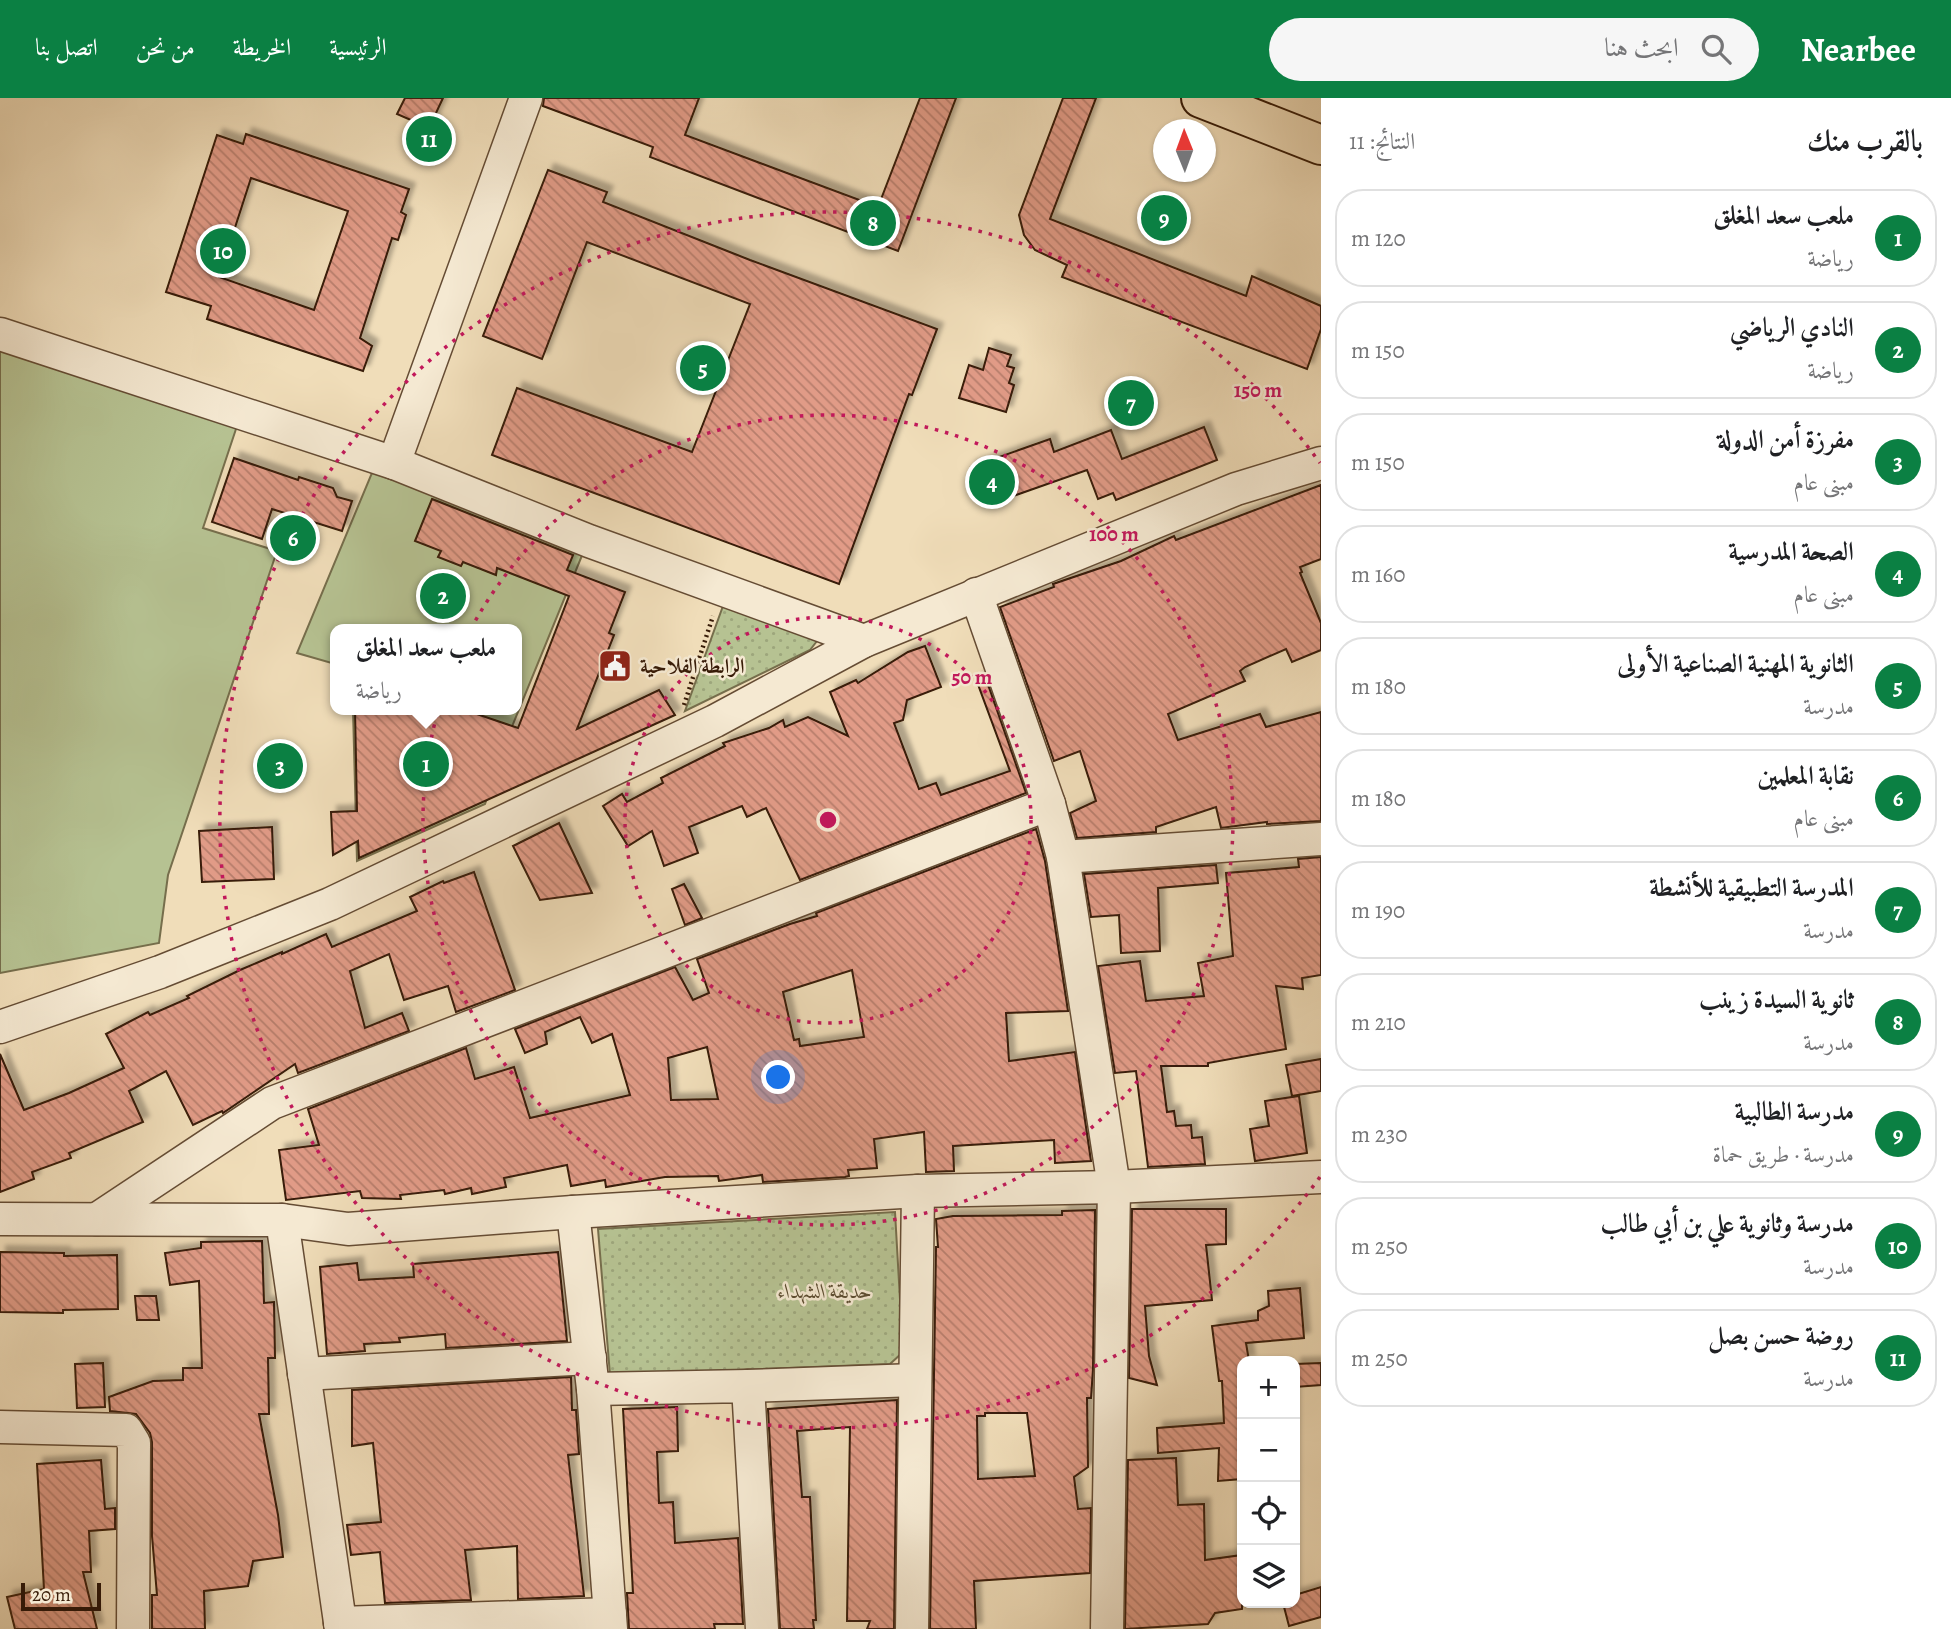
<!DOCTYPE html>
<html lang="ar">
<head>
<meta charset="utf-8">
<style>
	:root { --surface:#fff; --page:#f6f6f6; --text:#202124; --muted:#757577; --line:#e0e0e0; --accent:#0b8043 }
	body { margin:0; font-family:Alegreya,Amiri,serif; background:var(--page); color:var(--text); direction:rtl }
	.controls { position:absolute; right:21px; bottom:21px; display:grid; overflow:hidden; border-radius:14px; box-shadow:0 2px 5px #0004 }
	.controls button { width:63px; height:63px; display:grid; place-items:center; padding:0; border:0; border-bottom:2px solid var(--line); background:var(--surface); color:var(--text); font:35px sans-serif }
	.compass { position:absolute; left:1153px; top:21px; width:63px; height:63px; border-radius:50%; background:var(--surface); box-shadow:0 2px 5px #0004; rotate:359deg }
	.scale { position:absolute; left:21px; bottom:18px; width:80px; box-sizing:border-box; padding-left:7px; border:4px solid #371b07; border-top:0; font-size:19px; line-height:24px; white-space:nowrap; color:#371b07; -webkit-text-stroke:5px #f5e9d2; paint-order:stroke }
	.you { position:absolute; left:779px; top:980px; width:24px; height:24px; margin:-18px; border:5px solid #fff; border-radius:50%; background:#1a73e8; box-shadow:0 0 0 10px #1a73e833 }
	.badge { display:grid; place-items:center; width:46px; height:46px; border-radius:50%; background:var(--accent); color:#fff; font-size:23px; font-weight:700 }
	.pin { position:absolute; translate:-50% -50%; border:4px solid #fff; box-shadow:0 2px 7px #0006 }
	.popup { position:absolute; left:330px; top:526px; width:192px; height:91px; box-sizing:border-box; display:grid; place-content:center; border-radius:14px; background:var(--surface); filter:drop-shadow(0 2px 5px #0005); font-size:23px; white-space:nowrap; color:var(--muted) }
	.popup b { font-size:26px; color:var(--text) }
	.popup::after { content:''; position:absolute; left:50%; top:100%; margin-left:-14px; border:14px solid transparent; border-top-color:var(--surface) }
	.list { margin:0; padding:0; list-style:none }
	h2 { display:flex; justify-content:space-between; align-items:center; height:91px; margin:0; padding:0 28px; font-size:30px }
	h2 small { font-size:23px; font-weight:400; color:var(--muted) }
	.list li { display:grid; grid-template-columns:46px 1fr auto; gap:21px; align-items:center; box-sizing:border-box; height:98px; margin:0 14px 14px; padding:0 14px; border:2px solid var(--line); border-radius:28px }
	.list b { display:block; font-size:26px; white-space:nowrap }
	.list p { margin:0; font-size:23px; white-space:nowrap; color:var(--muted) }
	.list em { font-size:23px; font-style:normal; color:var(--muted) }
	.icon { flex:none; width:38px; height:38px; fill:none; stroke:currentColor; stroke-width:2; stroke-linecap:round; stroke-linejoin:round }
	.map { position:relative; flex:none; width:1321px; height:1531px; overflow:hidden; direction:ltr }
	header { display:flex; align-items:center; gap:42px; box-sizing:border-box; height:98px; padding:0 35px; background:var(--accent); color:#fff }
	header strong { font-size:33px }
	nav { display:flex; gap:38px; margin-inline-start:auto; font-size:24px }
	.search { width:490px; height:63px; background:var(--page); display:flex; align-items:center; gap:18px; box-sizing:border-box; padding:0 24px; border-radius:38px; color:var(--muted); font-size:26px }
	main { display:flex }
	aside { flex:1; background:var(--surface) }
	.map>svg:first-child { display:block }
	.park { fill:url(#park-dots); stroke:#766e4c; stroke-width:2 }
	.pitch { fill:#b6c292; stroke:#766e4c; stroke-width:2 }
	.building { fill:url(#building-back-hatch); stroke:#371b07; stroke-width:2; fill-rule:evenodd; filter:url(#shadow) }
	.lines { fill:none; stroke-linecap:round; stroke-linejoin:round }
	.minor-casing { stroke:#654c34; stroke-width:35 }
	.primary-casing { stroke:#371b07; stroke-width:42 }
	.path { stroke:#371b07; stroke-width:4.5; stroke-dasharray:2 3.5; stroke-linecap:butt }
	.minor { stroke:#f5e9d2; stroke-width:32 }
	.primary { stroke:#f0ddb9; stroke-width:38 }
	.ring { fill:none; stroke:#c2185b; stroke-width:3.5; stroke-dasharray:3.5 7 }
	.labels { text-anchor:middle; stroke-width:5; stroke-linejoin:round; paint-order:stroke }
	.poi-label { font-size:21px; font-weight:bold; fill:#371b07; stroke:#f5e9d2; text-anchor:start }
	.park-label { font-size:21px; font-style:italic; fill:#5d4d31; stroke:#f5e9d2 }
	.centre { fill:#c2185b; stroke:#f5e9d2; stroke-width:3.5 }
	.ring-label { font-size:21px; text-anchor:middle; font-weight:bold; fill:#c2185b; stroke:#f5e9d2; stroke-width:5; stroke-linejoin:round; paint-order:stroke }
</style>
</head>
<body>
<header>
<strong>Nearbee</strong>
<div class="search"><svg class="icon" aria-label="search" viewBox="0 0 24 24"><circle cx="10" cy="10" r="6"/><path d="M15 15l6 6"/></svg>ابحث هنا</div>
<nav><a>الرئيسية</a><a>الخريطة</a><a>من نحن</a><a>اتصل بنا</a></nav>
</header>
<main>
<aside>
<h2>بالقرب منك<small>النتائج: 11</small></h2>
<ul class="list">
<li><span class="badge">1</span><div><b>ملعب سعد المغلق</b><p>رياضة</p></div><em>120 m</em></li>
<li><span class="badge">2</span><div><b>النادي الرياضي</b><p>رياضة</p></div><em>150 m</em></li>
<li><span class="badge">3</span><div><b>مفرزة أمن الدولة</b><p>مبنى عام</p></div><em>150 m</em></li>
<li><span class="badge">4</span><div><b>الصحة المدرسية</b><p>مبنى عام</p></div><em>160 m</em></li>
<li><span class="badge">5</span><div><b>الثانوية المهنية الصناعية الأولى</b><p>مدرسة</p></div><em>180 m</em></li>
<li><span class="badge">6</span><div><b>نقابة المعلمين</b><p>مبنى عام</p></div><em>180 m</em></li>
<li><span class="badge">7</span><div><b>المدرسة التطبيقية للأنشطة</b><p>مدرسة</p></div><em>190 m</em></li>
<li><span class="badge">8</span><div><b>ثانوية السيدة زينب</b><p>مدرسة</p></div><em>210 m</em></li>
<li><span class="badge">9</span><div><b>مدرسة الطالبية</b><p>مدرسة · طريق حماة</p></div><em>230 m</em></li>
<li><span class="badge">10</span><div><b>مدرسة وثانوية علي بن أبي طالب</b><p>مدرسة</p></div><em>250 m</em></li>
<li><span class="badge">11</span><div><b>روضة حسن بصل</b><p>مدرسة</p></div><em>250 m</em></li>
</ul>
</aside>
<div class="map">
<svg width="1321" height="1531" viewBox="0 0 1321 1531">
	<defs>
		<pattern id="park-dots" width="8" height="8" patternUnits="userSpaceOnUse" patternTransform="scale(1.75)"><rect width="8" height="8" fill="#b6c292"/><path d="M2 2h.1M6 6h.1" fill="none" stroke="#9da67c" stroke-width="1.8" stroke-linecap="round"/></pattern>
		<pattern id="building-back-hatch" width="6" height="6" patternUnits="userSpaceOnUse" patternTransform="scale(1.75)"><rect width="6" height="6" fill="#e19b87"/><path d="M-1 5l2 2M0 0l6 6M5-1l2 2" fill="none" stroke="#b77e6c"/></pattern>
		<filter id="shadow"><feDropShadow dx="6" dy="-6" stdDeviation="2" flood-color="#0004"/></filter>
	</defs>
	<rect width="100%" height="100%" fill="#f0ddb9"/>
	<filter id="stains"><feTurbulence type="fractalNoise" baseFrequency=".00286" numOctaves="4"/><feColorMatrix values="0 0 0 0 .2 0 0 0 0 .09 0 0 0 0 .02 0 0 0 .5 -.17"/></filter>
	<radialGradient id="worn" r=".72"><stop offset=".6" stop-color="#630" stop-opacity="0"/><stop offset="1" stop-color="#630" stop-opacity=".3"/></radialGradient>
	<g class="park">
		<polygon points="723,508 809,536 817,543 810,552 685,613"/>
		<polygon points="895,1114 903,1254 890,1266 610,1277 598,1131"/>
	</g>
	<g class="pitch">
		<polygon points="0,252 239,322 203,430 277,453 168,777 159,845 0,875"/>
		<polygon points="374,370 583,455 513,626 485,706 357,763 353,612 517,612 517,531 335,531 335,566 297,555"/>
	</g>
	<g class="building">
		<polygon points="405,0 443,0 429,30 397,16"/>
		<polygon points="544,0 699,0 685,37 878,109 920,0 956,0 898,153 650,59 653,49 543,8"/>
		<polygon points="1063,0 1096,0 1050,121 1246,198 1252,178 1321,208 1321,231 1307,271 1062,179 1067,167 1035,152 1024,137 1019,117"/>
		<path d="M246,36l163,55 -8,23 5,3 -8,25 -6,-2 -32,100 12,8 -9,25 -156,-52 4,-13 -45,-14 51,-157 26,9zM251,80l97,33 -34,99 -95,-33z"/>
		<polygon points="548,72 607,94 603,104 750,162 937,231 912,297 909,296 839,486 492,357 517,290 692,354 750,206 587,144 542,261 483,238"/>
		<polygon points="989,250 1011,257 1007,268 1014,270 1009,285 1014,287 1006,314 959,300 969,267 983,272"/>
		<polygon points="1204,329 1217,362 1116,402 1113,395 1098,401 1087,372 985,408 971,369 1050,341 1054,354 1111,332 1122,361"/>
		<polygon points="234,360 298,382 299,379 333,390 337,399 352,403 342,433 272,411 262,441 212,424"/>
		<polygon points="1321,387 1321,461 1300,469 1302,474 1300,475 1321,525 1321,552 1292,564 1286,551 1245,569 1240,573 1245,583 1168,616 1178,642 1260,616 1266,629 1321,614 1321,723 1267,726 1267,724 1221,730 1216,709 1156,729 1156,734 1077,740 1070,715 1096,703 1080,653 1054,663 1000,509 1054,489 1053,486 1121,463 1174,438 1176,442"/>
		<polygon points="432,401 573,457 567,472 625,494 609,535 614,537 577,631 659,592 675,617 359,760 358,743 333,757 331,714 357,713 355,612 465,612 518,630 569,498 497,470 496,477 463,464 461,468 438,459 441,453 415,443"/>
		<polygon points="925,548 941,589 907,602 903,622 894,625 919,691 936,685 941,697 1010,673 976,581 985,578 1026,695 800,782 766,710 747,719 742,708 689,729 698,755 664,768 652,733 628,748 603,708 622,696 627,704 663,685 661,680 725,648 723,645 769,630 783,622 785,629 808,619 848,638 830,594 856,582 858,585 908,554"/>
		<polygon points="559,725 592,795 540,802 513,748"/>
		<polygon points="272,729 274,781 202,784 199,733"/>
		<path d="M1036,731l9,32 23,150 -62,2 3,48 66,-9 16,109 -36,2 -1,-23 -101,6 1,25 -28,1 -2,-40 -50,7 3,29 -29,2 1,6 -4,1 -82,5 -1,-7 -43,6 -1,-5 -53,1 -59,10 -1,-7 -34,6 -4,-21 -63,13 2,9 -34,7 -1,-6 -26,6 -1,-4 -44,5 1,4 -39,-1 -2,-7 -74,9 -7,-50 40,-5 -11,-36 158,-61 9,31 39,-12 16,51 100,-23 -18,-61 -20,9 -12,-26 -35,15 2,12 -22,9 -10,-24 160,-62 18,33 16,-7 -12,-34 93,-35 27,-8 -1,-3zM852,872l12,67 -64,9 -1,-7 -5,1 -11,-48zM707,949l11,52 -47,1 -3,-42z"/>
		<polygon points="1321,759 1321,877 1302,880 1303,891 1276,888 1286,951 1208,965 1208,968 1161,968 1167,1014 1174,1013 1176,1028 1191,1027 1192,1040 1202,1039 1205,1066 1148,1069 1136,973 1115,975 1098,868 1140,863 1146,903 1204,898 1198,865 1233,858 1226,775 1299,769 1298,761"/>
		<polygon points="1216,767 1218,785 1158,790 1160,853 1121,855 1119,817 1091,819 1084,776"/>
		<polygon points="474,774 515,892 456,914 448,888 404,902 389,856 350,873 365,930 402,915 409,933 298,975 295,966 223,1015 222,1013 193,1027 166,973 129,993 143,1024 69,1055 71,1060 32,1074 34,1081 0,1094 0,956 24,1012 69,995 124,970 106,936 148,914 150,917 189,900 187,898 240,872 282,854 282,856 326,836 332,849 417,813 410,799 443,783 444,785"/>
		<polygon points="684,786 702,820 685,827 672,791"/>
		<polygon points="1321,961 1321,993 1292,998 1286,967"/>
		<polygon points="1299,998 1307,1055 1255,1063 1250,1031 1269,1028 1265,1003"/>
		<polygon points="1132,1111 1226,1111 1226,1146 1206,1147 1212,1202 1145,1208 1149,1258 1157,1287 1129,1280"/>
		<path d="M1095,1112l-2,159 -2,29h-4l1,69 -14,10 4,32 13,-1 -1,65 -116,8 2,48h-46l6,-382h2l-2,-28 17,-3 109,-1v-4zM985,1315h42l8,63 -57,3 -1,-63h8z"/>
		<polygon points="262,1143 264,1205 274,1204 275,1260 268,1260 269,1316 259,1316 278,1417 283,1459 253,1463 248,1488 204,1493 205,1531 152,1531 152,1497 157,1497 152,1438 152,1344 150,1335 136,1316 110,1313 109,1299 153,1283 183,1282 183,1270 202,1270 199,1183 170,1187 165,1155 201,1150 201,1144"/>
		<polygon points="0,1154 64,1155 64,1158 117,1157 118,1211 63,1212 63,1215 0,1214"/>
		<polygon points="558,1154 567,1243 446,1250 445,1236 399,1240 400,1244 364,1246 365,1253 327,1256 320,1169 357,1165 359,1182 414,1179 413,1166"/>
		<polygon points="1300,1190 1304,1240 1246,1245 1249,1263 1242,1263 1242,1381 1218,1383 1219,1350 1158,1355 1157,1330 1224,1325 1222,1283 1219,1283 1212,1228 1258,1222 1258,1213 1269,1208 1268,1193"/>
		<polygon points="135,1198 156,1198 159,1222 137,1222"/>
		<polygon points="103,1265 105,1309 77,1310 75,1266"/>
		<polygon points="1321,1265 1321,1287 1295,1289 1295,1266"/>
		<polygon points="571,1279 572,1312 576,1312 579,1356 568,1357 584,1498 518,1501 517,1448 465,1452 471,1502 385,1505 380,1454 351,1457 347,1427 381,1424 373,1345 352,1348 352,1292"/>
		<polygon points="897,1302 894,1531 867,1531 870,1523 847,1523 850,1329 797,1333 802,1399 810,1399 816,1522 813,1522 814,1531 780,1531 768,1311"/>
		<polygon points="677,1309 678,1353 657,1354 659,1405 673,1404 675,1445 738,1440 743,1526 714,1526 715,1531 629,1531 627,1495 633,1495 623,1311"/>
		<polygon points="1176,1360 1178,1407 1204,1406 1205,1462 1242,1457 1242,1511 1215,1515 1208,1526 1125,1531 1128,1362"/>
		<polygon points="101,1362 105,1411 115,1410 115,1431 89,1433 91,1474 83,1474 97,1531 15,1531 7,1499 44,1491 37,1366"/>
		<polygon points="1321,1489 1321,1519 1289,1528 1283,1505 1295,1505 1295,1497"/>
	</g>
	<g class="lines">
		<defs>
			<g id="minor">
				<polyline points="526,0 394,365 589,443 864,543"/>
				<polyline points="0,236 394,365"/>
				<polyline points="976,496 1049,706 1063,759 1114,1089 1107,1531"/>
				<polyline points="1063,759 1321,741"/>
				<polyline points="0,929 160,874 330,806 715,623 864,543 1236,391 1321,365"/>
				<polyline points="573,1114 593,1291 611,1531"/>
				<polyline points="0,1121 282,1122 348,1131 573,1114 918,1093 1114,1089 1321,1079"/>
				<polyline points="97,1121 272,1005 1049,706"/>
				<polyline points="282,1122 341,1531"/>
				<polyline points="304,1276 590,1260"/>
				<polyline points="748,1288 915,1282"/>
				<polyline points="593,1291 748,1288 762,1531"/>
				<polyline points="0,1329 126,1332 134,1345 133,1531"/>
				<polyline points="340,1525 610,1516"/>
				<polyline points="912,1531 918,1093"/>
			</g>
			<polyline id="primary" points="1201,0 1321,47"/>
		</defs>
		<use href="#minor" class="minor-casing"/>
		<use href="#primary" class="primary-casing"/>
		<polyline class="path" points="684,607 713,518"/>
		<use href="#minor" class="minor"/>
		<use href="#primary" class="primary"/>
	</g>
	<g class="ring">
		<circle cx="828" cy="722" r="203"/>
		<circle cx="828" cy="722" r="405"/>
		<path d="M1320 1079A608 608 0 1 1 1320 365"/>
	</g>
	<defs>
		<symbol id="civic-square" viewBox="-11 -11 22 22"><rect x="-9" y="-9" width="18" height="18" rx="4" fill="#8f2418" stroke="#f5e9d2"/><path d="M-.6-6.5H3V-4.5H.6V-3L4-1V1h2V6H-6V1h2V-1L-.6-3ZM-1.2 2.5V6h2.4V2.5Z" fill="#fff"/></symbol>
	</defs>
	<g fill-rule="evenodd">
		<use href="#civic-square" x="596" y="549" width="38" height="38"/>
	</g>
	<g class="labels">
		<g class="poi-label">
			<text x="640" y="575">الرابطة الفلاحية</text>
		</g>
		<g class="park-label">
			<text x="825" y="1200">حديقة الشهداء</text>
		</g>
	</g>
	<circle cx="828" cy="722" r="10" class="centre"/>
	<g class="ring-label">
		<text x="1258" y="299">150 m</text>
		<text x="1114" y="443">100 m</text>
		<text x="972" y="586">50 m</text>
	</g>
	<rect width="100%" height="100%" filter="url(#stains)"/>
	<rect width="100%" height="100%" fill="url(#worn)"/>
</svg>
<div class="controls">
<button>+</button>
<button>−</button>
<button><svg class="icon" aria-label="locate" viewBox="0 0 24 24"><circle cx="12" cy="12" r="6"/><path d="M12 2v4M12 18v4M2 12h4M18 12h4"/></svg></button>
<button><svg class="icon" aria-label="layers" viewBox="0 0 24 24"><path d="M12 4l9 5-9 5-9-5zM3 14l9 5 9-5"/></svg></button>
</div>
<svg class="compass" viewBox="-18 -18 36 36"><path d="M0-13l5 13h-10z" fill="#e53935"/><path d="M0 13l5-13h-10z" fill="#757577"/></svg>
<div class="scale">20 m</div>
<div class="you"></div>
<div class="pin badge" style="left:426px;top:666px">1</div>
<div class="popup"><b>ملعب سعد المغلق</b>رياضة</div>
<div class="pin badge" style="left:443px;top:498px">2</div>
<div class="pin badge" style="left:280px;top:668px">3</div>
<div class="pin badge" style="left:992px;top:384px">4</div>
<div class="pin badge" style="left:703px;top:270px">5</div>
<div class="pin badge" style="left:293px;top:440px">6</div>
<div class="pin badge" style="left:1131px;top:305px">7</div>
<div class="pin badge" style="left:873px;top:125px">8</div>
<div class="pin badge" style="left:1164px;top:120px">9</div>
<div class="pin badge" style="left:223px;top:153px">10</div>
<div class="pin badge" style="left:429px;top:41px">11</div>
</div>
</main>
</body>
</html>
